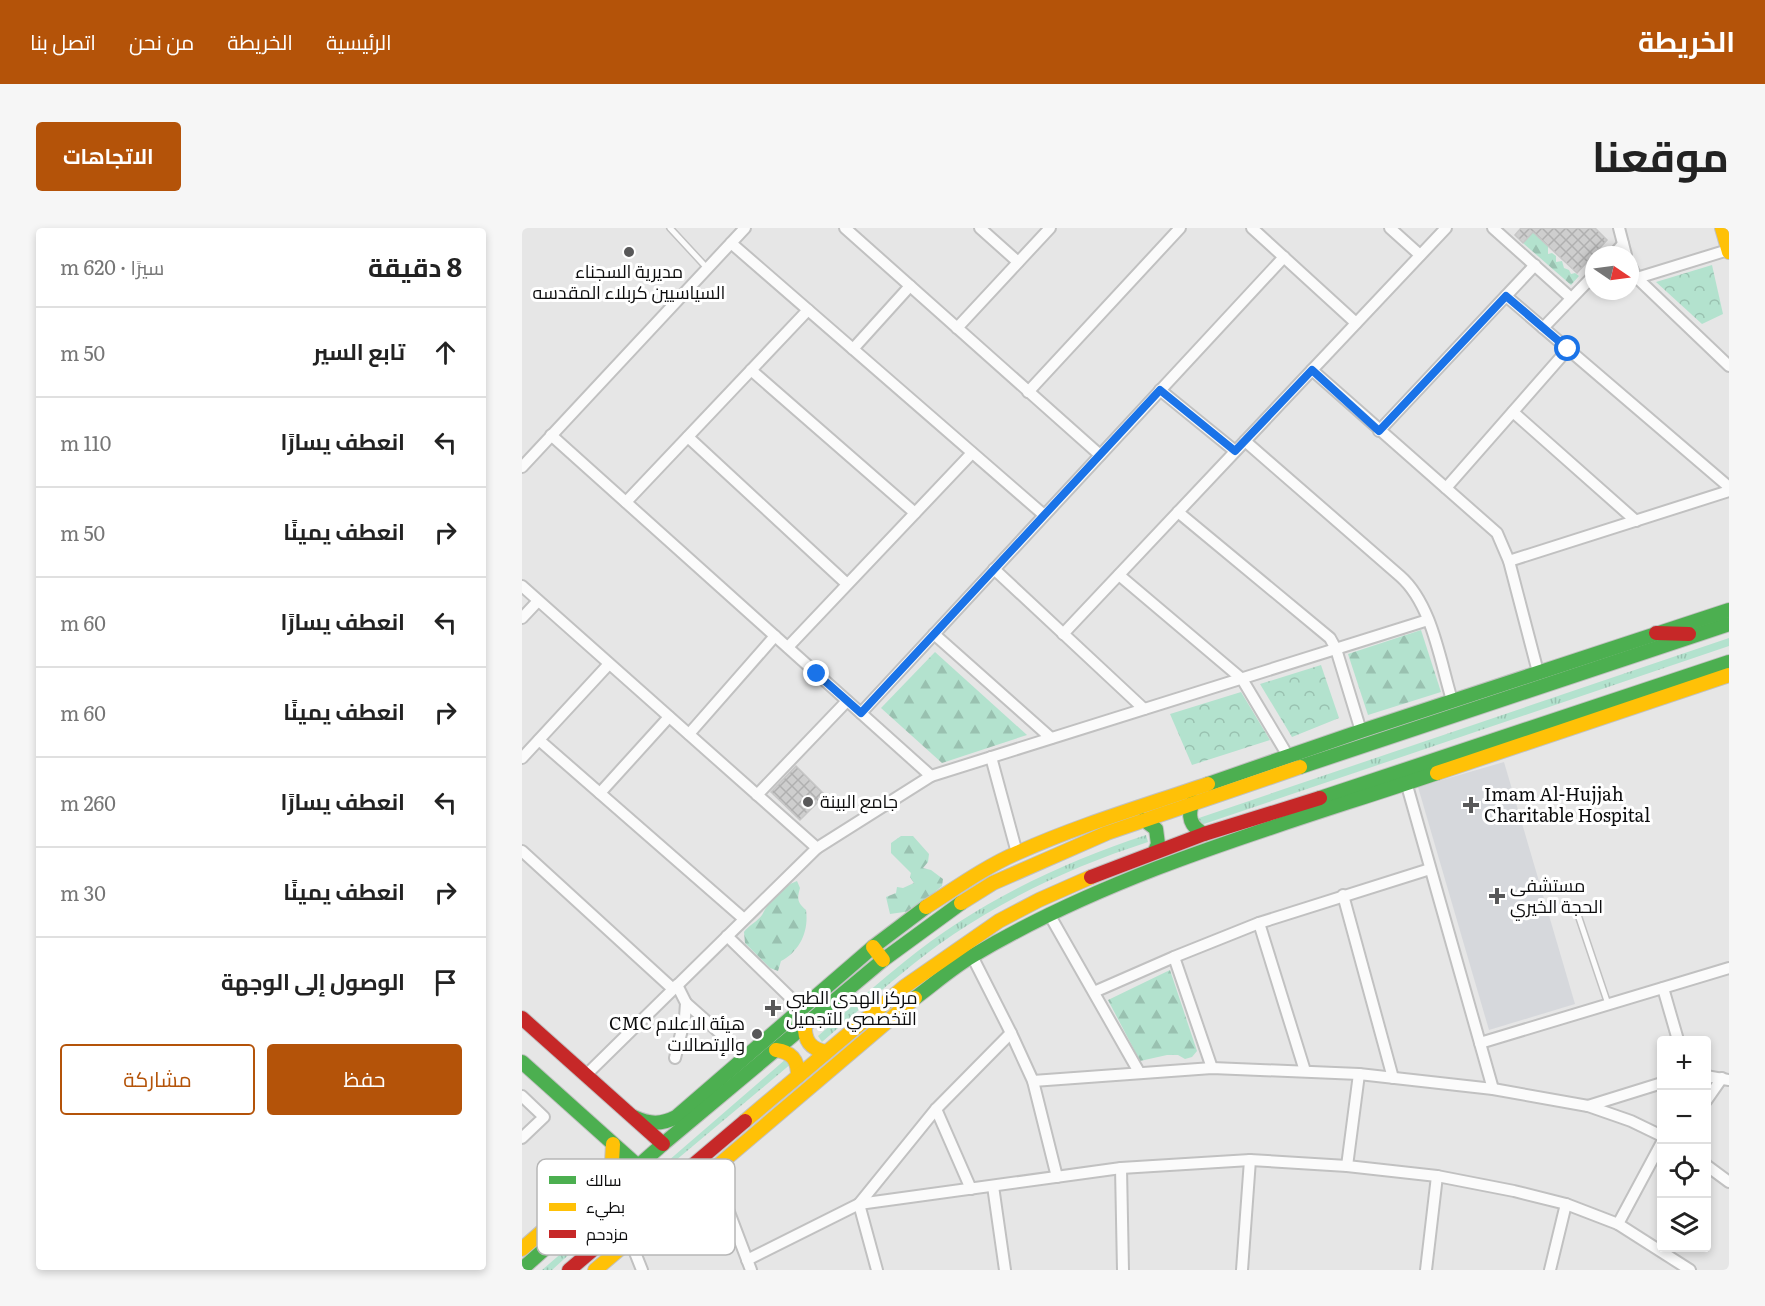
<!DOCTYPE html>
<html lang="ar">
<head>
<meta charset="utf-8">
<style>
	:root { --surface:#fff; --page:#f6f6f6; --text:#222; --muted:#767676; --line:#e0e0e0; --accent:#b45309 }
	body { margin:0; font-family:Literata,Cairo,serif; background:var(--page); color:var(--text); direction:rtl }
	.controls { position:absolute; right:18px; bottom:18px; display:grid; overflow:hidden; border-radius:6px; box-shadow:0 3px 9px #0003 }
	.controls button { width:54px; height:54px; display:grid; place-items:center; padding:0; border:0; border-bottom:2px solid var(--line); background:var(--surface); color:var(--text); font:30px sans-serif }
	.compass { position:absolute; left:1063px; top:18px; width:54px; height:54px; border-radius:50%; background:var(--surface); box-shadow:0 3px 9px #0003; rotate:103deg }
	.stop { position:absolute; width:18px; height:18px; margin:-14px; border:4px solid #1a73e8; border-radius:50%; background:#fff }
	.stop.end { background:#1a73e8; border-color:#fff; box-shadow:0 2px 6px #0008 }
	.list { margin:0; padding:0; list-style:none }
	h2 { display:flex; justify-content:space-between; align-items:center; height:78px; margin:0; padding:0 24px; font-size:26px }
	h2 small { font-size:20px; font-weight:400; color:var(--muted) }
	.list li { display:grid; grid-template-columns:39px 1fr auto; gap:18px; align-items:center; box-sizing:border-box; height:90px; padding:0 24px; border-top:2px solid var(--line) }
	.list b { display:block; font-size:22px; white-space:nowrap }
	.list em { font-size:20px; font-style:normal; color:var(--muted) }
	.actions { display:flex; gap:12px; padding:18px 24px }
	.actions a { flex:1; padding:14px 0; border:2px solid var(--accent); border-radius:6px; text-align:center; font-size:21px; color:var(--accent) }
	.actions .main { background:var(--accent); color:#fff }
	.icon { flex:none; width:33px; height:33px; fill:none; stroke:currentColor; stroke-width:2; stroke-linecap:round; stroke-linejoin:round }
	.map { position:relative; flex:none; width:1207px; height:1042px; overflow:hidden; direction:ltr; border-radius:6px }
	header { display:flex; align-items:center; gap:36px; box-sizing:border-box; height:84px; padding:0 30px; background:var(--accent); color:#fff }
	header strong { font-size:28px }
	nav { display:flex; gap:33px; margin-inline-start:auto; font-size:21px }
	.intro { display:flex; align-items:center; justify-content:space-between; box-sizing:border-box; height:144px; padding:0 36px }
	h1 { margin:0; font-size:42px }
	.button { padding:15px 27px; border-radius:6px; background:var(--accent); color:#fff; font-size:21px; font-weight:700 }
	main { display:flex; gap:36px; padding:0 36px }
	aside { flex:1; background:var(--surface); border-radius:6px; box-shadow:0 3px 9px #0003 }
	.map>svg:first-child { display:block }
	.built { fill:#d6d8dc }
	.grass { fill:url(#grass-tufts) }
	.forest { fill:url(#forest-firs) }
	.park { fill:url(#park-crowns) }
	.building { fill:url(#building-cross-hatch); stroke:#c7c7c7; stroke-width:1.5 }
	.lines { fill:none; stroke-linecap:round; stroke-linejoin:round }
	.lane-casing { stroke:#c1c1c1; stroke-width:8 }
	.street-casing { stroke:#c1c1c1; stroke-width:14 }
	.fast-casing { stroke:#c1c1c1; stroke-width:16 }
	.slow-casing { stroke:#c1c1c1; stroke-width:16 }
	.jam-casing { stroke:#c1c1c1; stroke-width:16 }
	.lane { stroke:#fbfbfb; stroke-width:5 }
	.street { stroke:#fbfbfb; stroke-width:10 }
	.fast { stroke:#4caf50; stroke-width:14 }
	.slow { stroke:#ffc107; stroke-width:14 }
	.jam { stroke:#c62828; stroke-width:14 }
	.route { stroke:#1a73e8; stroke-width:8 }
	.poi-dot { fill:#585859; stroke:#fff; stroke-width:2 }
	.labels { text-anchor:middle; stroke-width:6; stroke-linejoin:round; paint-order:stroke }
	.poi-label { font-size:18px; fill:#0c0c0d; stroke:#fff; text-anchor:start }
	.key { fill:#fff; stroke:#b6b6b6; stroke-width:1.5 }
	.key-label { font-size:16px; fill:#0c0c0d }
</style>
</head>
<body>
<header>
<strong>الخريطة</strong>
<nav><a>الرئيسية</a><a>الخريطة</a><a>من نحن</a><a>اتصل بنا</a></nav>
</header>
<div class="intro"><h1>موقعنا</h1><a class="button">الاتجاهات</a></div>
<main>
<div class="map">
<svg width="1207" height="1042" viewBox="0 0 1207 1042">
	<defs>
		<pattern id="grass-tufts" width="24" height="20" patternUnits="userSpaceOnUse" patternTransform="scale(1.5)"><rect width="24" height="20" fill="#b3e2ce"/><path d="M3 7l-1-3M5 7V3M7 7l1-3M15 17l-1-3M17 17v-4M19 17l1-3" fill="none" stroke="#99c1b0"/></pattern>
		<pattern id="forest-firs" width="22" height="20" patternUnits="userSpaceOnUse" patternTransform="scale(1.5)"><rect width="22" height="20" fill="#b3e2ce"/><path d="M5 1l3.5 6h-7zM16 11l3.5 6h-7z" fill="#99c1b0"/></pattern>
		<pattern id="park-crowns" width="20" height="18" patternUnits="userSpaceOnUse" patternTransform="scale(1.5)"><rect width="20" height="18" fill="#b3e2ce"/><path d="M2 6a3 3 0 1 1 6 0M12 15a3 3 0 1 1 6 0" fill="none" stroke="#99c1b0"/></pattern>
		<pattern id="building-cross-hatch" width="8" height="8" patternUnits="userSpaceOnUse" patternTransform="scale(1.5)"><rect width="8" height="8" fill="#cecece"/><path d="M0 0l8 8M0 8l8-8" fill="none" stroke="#b0b0b0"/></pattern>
	</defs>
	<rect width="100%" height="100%" fill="#e6e6e6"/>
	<polygon class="built" points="982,534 1053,776 967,802 896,559"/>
	<g class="grass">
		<polygon points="1207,410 1207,418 670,600 668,593"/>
		<path d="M624,607l2,7c-68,22 -135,52 -194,92 -47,32 -89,71 -132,108l-4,-6c29,-25 57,-51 86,-74 71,-58 156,-99 242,-127z"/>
		<polygon points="265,830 270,835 110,969 30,1042 20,1042"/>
	</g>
	<g class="forest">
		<polygon points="1011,4 1026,18 1026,26 1030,25 1034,28 1034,34 1040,33 1042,40 1047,42 1049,46 1053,45 1057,48 1049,57 1001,15"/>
		<polygon points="899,402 919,464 846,487 826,426"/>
		<polygon points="413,424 505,507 420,535 359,480"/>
		<polygon points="379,608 391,608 407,626 406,634 401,640 409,642 421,651 420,658 389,683 368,686 364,669 374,665 375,659 381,660 392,655 388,649 389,645 369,625 369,615"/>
		<path d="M275,653l3,7c-3,11 -3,14 6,22 3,21 -6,41 -25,51l-3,10 -8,-3 -25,-25 -1,-11c4,-6 14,-11 18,-17 7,-14 19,-28 35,-34z"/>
		<polygon points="648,742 675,823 670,829 663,831 656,827 645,827 618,833 586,772"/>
	</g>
	<g class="park">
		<polygon points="1190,37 1201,86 1180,96 1134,54"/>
		<polygon points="799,437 817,490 770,509 738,456"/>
		<polygon points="719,464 748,512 670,537 648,486"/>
	</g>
	<g class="building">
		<polygon points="999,0 1073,0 1085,12 1055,45 1011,4 1001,15 993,7"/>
		<polygon points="274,538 303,567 278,592 249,564"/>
	</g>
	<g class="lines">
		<defs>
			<g id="lane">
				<polyline points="148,0 185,40"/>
				<polyline points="1053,678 1086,776"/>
			</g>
			<g id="street">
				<polyline points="323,0 578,227"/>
				<polyline points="458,0 496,34"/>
				<polyline points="730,0 834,95"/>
				<polyline points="868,0 898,27"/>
				<polyline points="971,0 1049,70"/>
				<polyline points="1097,0 1104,27"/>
				<polyline points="209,15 522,287"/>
				<polyline points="1091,27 1101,16"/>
				<polyline points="1108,37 1115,50 1207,138"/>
				<polyline points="1115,50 1206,22"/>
				<polyline points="984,68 1207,259"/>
				<polyline points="435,100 528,0"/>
				<polyline points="1021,100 1072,47"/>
				<polyline points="331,121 388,58"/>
				<polyline points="229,142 393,285"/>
				<polyline points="790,142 975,305 987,333 1016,444"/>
				<polyline points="638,162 713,223"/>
				<polyline points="506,164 658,0"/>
				<polyline points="991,184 1114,293"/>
				<polyline points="857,203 1013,37"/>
				<polyline points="29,207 409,548"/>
				<polyline points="166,209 325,356"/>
				<path d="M723,213l155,135c32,28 40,85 52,124"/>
				<polyline points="0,239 223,0"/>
				<polyline points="924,260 1046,121"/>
				<polyline points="104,274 286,82"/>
				<polyline points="656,284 808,410 814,421 839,503"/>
				<polyline points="987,333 1207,263"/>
				<polyline points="472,341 622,481"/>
				<polyline points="597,347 720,451 766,528"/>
				<polyline points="0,358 295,620"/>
				<polyline points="0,390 16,373"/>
				<polyline points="412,406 529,510"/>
				<polyline points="541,406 924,0"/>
				<polyline points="266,419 450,225"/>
				<polyline points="339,485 762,29"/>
				<polyline points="167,506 253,408"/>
				<polyline points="17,512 222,691"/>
				<polyline points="469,529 495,625"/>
				<polyline points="0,530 87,436"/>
				<polyline points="884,554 971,861"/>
				<polyline points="78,565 147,489"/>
				<polyline points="235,567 325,473"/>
				<polyline points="0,623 151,761"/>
				<polyline points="821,667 871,850"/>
				<polyline points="527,686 617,844"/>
				<polyline points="737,695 783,843"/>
				<polyline points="205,708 279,780"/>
				<polyline points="450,728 489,805 511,853 535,949"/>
				<polyline points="652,729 690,840"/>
				<polyline points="1141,760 1156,812"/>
				<polyline points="572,764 652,729 737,695 908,641"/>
				<polyline points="164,775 224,828"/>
				<polyline points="958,815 1207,740"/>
				<polyline points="153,830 163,789 164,775 155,757"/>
				<polyline points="64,847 295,620 409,548 906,392"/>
				<polyline points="1184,848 1207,852"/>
				<polyline points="511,853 690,840 837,846 971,861 1066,878 1109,893 1140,908"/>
				<polyline points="0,868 22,889 0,910"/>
				<polyline points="1184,873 1200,850"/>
				<polyline points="1066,878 1140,855"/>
				<polyline points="414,881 449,961"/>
				<polyline points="1184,937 1207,954"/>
				<polyline points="825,938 837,846"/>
				<polyline points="599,940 601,1042"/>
				<polyline points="191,942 229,1042"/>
				<polyline points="471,958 483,1042"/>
				<polyline points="1096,996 1140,914"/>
				<polyline points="108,1012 120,1042"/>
				<polyline points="225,1032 337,976 599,940 728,932 825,938 915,948 992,963 1044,976 1096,996 1168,1042"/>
				<polyline points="355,1042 337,976 414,881 489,805"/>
				<polyline points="720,1042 728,932"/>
				<polyline points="904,1042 915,948"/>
				<polyline points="1028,1042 1044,976"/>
			</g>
			<g id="fast">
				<polyline points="778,539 1207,396"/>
				<polyline points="686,556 839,503 1207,382"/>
				<polyline points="798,570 1207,434"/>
				<path d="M671,574c-6,14 -3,24 11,32"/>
				<polyline points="622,592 634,601 636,616 633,623"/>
				<path d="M393,770c19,-14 38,-31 59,-43 143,-85 306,-129 463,-182"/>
				<polyline points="0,834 116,938"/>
				<path d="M112,889c15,7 27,8 42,0l197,-170 53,-40"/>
				<polyline points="0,1041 141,916 361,732 439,675"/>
			</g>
			<g id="slow">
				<polyline points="1200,0 1207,24"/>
				<polyline points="915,545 1207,447"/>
				<polyline points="439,675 471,655 585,605 778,539"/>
				<path d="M404,679c30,-19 59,-40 91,-54 62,-28 127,-47 191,-69"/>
				<polyline points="351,719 361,732"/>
				<path d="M283,797c-1,16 6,24 21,27"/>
				<path d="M254,822c16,2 22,10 22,26"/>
				<polyline points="223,893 382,759 477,693 517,672 569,649"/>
				<polyline points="0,1021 81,950 90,934 91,916"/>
				<polyline points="73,1042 393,770"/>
			</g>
			<g id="jam">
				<polyline points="1134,405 1167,406"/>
				<polyline points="569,649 682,606 798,570"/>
				<polyline points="0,790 141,916"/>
				<polyline points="47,1042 223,893"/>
			</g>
		</defs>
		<use href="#lane" class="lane-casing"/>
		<use href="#street" class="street-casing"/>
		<use href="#fast" class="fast-casing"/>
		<use href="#slow" class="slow-casing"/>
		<use href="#jam" class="jam-casing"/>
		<use href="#lane" class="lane"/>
		<use href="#street" class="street"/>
		<use href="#fast" class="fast"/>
		<use href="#slow" class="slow"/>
		<use href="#jam" class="jam"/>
	</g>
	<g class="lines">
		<polyline class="route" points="295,446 339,485 638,162 713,223 790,142 857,203 984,68 1046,121"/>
	</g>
	<g class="poi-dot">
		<circle cx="107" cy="24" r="6"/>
		<circle cx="286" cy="574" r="6"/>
		<path d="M946 568h6v6h6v6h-6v6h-6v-6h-6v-6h6z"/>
		<path d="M972 659h6v6h6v6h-6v6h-6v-6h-6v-6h6z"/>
		<path d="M248 771h6v6h6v6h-6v6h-6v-6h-6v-6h6z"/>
		<circle cx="235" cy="806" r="6"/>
	</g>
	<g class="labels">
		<g class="poi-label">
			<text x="107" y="50" text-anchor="middle">مديرية السجناء<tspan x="107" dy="21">السياسيين كربلاء المقدسه</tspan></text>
			<text x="962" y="573">Imam Al-Hujjah<tspan x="962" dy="21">Charitable Hospital</tspan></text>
			<text x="298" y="580">جامع البينة</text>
			<text x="988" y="664">مستشفى<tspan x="988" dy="21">الحجة الخيري</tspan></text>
			<text x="264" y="776">مركز الهدى الطبي<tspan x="264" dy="21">التخصصي للتجميل</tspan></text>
			<text x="223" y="802" text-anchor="end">CMC هيئة الاعلام<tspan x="223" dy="21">والإتصالات</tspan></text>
		</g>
	</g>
	<rect x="15" y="931" width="198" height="96" rx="9" class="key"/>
	<rect x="27" y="948" width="27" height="8" fill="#4caf50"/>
	<rect x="27" y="975" width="27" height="8" fill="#ffc107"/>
	<rect x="27" y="1002" width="27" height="8" fill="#c62828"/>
	<g class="key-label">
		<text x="64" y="958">سالك</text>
		<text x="64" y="985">بطيء</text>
		<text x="64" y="1012">مزدحم</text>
	</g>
</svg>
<div class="controls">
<button>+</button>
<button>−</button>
<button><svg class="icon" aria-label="locate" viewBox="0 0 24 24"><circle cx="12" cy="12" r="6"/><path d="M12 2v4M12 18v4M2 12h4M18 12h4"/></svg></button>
<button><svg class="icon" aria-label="layers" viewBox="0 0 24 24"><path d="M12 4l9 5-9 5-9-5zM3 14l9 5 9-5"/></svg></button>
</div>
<svg class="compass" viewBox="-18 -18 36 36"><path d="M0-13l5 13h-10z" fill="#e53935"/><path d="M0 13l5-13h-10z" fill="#767676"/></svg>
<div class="stop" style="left:1046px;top:121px"></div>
<div class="stop end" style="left:295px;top:446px"></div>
</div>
<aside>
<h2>8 دقيقة<small>سيرًا · 620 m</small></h2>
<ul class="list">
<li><svg class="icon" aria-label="ahead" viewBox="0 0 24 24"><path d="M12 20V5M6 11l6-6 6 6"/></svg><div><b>تابع السير</b></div><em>50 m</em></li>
<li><svg class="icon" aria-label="left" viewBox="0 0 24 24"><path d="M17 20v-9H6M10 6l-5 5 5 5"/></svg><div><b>انعطف يسارًا</b></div><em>110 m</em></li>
<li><svg class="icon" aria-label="right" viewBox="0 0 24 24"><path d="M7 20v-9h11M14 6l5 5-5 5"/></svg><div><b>انعطف يمينًا</b></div><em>50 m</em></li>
<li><svg class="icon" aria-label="left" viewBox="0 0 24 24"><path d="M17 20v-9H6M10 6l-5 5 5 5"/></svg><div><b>انعطف يسارًا</b></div><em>60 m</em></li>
<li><svg class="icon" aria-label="right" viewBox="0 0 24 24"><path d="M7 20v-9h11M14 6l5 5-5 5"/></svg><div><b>انعطف يمينًا</b></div><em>60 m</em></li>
<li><svg class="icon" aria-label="left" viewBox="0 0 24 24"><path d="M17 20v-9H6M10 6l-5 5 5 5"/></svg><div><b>انعطف يسارًا</b></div><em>260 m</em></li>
<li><svg class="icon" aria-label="right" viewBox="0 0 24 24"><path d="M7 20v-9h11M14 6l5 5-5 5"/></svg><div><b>انعطف يمينًا</b></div><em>30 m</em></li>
<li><svg class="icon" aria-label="arrive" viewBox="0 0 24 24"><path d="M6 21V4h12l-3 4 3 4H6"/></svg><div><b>الوصول إلى الوجهة</b></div></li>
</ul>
<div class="actions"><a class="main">حفظ</a><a>مشاركة</a></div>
</aside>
</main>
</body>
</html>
